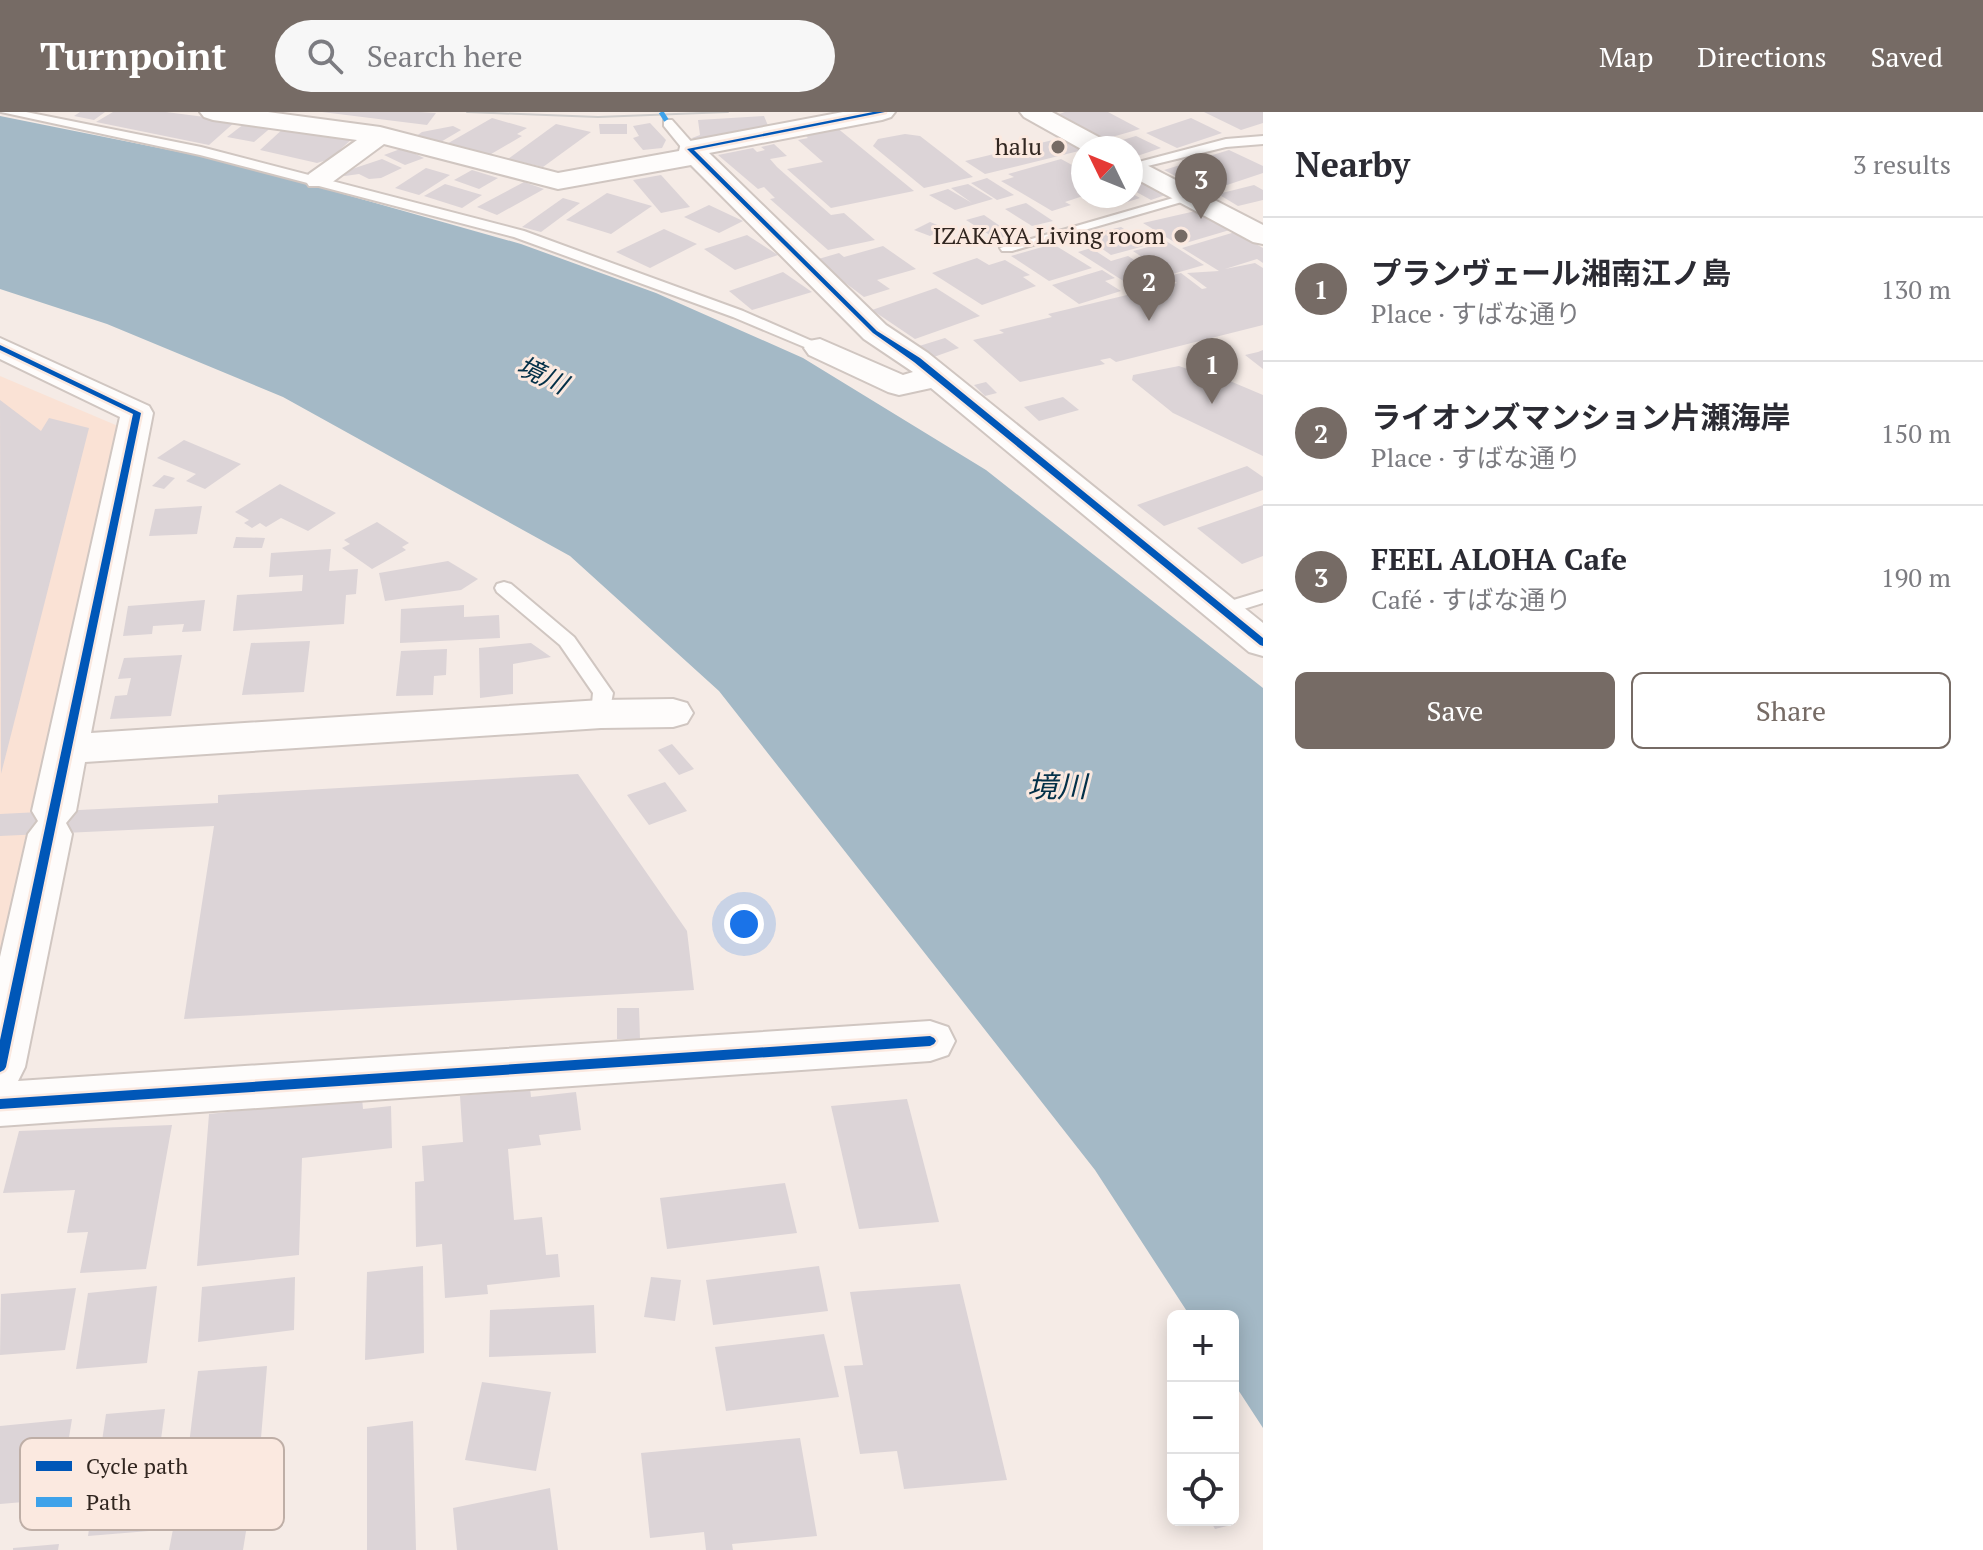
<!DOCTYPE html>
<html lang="en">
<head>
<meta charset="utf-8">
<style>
	:root { --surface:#fff; --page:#f7f7f7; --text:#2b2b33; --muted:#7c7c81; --line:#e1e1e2; --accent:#766b65 }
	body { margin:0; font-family:"PT Serif","Noto Sans JP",serif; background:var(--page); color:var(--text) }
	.controls { position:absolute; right:24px; bottom:24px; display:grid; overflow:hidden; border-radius:12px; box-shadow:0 4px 20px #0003 }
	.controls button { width:72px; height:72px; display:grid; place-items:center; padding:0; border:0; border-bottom:2px solid var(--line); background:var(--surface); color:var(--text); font:40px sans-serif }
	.compass { position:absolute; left:1071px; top:24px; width:72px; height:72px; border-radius:50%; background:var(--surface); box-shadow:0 4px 20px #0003; rotate:313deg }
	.you { position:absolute; left:744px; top:812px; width:28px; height:28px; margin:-20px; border:6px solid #fff; border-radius:50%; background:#1a73e8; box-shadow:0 0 0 12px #1a73e833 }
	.badge { display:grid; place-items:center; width:52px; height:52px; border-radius:50%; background:var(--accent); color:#fff; font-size:26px; font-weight:700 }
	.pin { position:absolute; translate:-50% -66px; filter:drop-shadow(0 2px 4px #0008) }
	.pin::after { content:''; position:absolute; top:42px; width:28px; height:24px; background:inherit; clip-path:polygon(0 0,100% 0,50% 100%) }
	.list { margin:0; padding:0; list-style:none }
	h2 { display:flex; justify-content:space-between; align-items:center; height:104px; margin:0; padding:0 32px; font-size:34px }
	h2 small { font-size:26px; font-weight:400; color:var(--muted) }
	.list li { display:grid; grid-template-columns:52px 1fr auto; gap:24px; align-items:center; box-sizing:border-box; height:144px; padding:0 32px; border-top:2px solid var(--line) }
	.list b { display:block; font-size:30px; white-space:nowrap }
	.list p { margin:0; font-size:26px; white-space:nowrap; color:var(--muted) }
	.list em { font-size:26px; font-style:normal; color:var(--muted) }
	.actions { display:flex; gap:16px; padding:24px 32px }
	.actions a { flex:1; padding:18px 0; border:2px solid var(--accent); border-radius:12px; text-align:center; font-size:28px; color:var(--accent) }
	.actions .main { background:var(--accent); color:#fff }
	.icon { flex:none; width:44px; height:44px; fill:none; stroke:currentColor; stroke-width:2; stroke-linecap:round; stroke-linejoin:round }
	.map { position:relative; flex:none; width:1263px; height:1438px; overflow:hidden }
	header { display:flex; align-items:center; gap:48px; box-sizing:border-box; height:112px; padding:0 40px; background:var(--accent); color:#fff }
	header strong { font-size:38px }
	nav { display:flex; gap:44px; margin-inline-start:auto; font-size:28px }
	.search { width:560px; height:72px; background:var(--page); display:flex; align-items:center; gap:20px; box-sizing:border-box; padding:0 28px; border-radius:44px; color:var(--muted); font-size:30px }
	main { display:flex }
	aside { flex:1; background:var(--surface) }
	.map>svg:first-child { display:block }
	.built { fill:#fae2d5 }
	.water { fill:#a4b9c6 }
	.building { fill:#dcd4d7 }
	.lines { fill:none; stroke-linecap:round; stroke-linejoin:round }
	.lane-casing { stroke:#d0c6c1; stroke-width:4 }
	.street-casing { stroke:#d0c6c1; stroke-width:4 }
	.lane { fill:#fefcfb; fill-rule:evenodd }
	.street { fill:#fefcfb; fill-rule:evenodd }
	.tram { stroke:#d0cdcc; stroke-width:2 }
	.quiet { stroke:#3ea2ea; stroke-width:5; stroke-dasharray:10 5; stroke-linecap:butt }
	.cycleway-casing { stroke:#fbe9e0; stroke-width:5 }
	.cycleway { fill:#0057b8; fill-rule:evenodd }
	.poi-dot { fill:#766b65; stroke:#fbe9e0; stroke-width:3 }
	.labels { text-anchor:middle; stroke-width:6; stroke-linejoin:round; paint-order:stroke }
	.far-poi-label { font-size:24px; fill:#312620; stroke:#fbe9e0; text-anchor:end }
	.far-water-label { font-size:26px; font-style:italic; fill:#033048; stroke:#fbe9e0 }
	.water-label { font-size:30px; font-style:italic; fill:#033048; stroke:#fbe9e0 }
	.key { fill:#fbe9e0; stroke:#beaea6; stroke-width:2 }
	.key-label { font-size:22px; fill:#312620 }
</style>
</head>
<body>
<header>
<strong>Turnpoint</strong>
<div class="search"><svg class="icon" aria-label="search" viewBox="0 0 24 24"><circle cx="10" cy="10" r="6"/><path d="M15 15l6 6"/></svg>Search here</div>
<nav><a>Map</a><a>Directions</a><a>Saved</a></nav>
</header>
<main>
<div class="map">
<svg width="1263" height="1438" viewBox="0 0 1263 1438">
	<rect width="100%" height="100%" fill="#f5ebe6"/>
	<polygon class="built" points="0,264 118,314 0,855"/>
	<polygon class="water" points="0,4 234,51 521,132 656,181 803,246 986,358 1263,576 1263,1316 1233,1270 1233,1204 1190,1204 1095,1058 719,579 570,444 283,285 107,212 0,177"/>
	<g class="building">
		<polygon points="80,0 105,0 94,8 74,4"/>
		<polygon points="113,0 166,0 236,9 209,33 96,10"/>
		<polygon points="322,0 420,0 436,1 427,13"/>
		<polygon points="1065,0 1108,0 1140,17 1105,27 1059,2"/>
		<polygon points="1204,0 1263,0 1263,11 1241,18"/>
		<polygon points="764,4 769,16 698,30 692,26 700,23 698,8"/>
		<polygon points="492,6 527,16 517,22 522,24 486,45 445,33"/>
		<polygon points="1191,6 1222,21 1177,36 1146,21"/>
		<polygon points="650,11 666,28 662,36 643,38 633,26 639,24 633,14"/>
		<polygon points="244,12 274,13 254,30 227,25"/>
		<polygon points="556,12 591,20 543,55 508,47"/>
		<polygon points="599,12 627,12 627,22 600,22"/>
		<polygon points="453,14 461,18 439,31 415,25 422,20"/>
		<polygon points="285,15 354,25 330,47 317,51 260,38"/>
		<polygon points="836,15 914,79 831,96 787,57 823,50 798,28 808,26 803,21"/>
		<polygon points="905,22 920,24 973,65 924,76 873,34 878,27"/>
		<polygon points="1136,24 1161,36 1134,45 1131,43 1131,36 1109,32"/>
		<polygon points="1053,28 1059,31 1072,28 1083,38 985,62 965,49"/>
		<polygon points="774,32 787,44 770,47 777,55 831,103 844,101 875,128 828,138 770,87 775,86 764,75 758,77 718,43 753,36 757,40 765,38 761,35"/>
		<polygon points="403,36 424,46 405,53 384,43"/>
		<polygon points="1229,38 1263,54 1263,61 1206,80 1164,58"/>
		<polygon points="382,47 402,56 381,66 369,67 359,62 345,64 340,61"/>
		<polygon points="1061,47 1083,59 1083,84 1065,90 1071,93 1052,99 1001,69 1014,65 1008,62"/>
		<polygon points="426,56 450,63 419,83 395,76"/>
		<polygon points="472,58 498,66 479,77 454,68"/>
		<polygon points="661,63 690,95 661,101 633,68"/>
		<polygon points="987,66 1014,83 997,88 971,71"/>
		<polygon points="1145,67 1171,81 1151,88 1131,77 1131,71"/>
		<polygon points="524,70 544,77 497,103 477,95"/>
		<polygon points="445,72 482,83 462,96 424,84"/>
		<polygon points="968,72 993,87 955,98 929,83 948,77 972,91 951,76"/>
		<polygon points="1254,73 1263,78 1263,88 1238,94 1218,82"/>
		<polygon points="607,81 652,94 611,122 566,108"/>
		<polygon points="1131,81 1140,86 1118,93 1102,84 1131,84"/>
		<polygon points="563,86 580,91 541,120 522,115"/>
		<polygon points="1026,91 1053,109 1032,114 1005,97"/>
		<polygon points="709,93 743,109 719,121 684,105"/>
		<polygon points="1200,98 1233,117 1179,133 1143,111"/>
		<polygon points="984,103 1013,123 996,127 966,108"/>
		<polygon points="930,110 945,116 930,124 914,118"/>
		<polygon points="1121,115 1148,133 1111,143 1084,124"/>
		<polygon points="664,117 697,132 650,156 616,140"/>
		<polygon points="1235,120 1263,136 1263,151 1257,147 1225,157 1255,151 1263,156 1263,213 1116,250 1110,246 1100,248 1105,252 1020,270 973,228 1004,221 999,218 1052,205 1048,202 1177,171 1168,164 1181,161 1202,177 1207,176 1187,161 1219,159 1182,136"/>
		<polygon points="1155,122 1204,153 1169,163 1133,139 1156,133 1144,125"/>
		<polygon points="747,123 778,143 735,158 704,137"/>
		<polygon points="1053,132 1092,156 1049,169 1011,144"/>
		<polygon points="883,134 916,157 877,168 890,177 864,185 815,148 839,141 844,145"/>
		<polygon points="1091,136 1111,149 1128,144 1166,168 1136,177 1078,140"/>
		<polygon points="977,146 989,153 1005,148 1030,163 1023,165 1036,174 982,193 932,161"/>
		<polygon points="1102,158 1115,166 1105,169 1121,179 1079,192 1052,173"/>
		<polygon points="783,160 812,180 752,198 729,179"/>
		<polygon points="936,176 980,204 915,227 872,198"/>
		<polygon points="945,226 959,236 931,246 916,235"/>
		<polygon points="1263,238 1263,257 1245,243 1258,240"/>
		<polygon points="1209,248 1229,256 1218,264 1263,283 1263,344 1173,301 1132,268 1133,263 1179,254 1193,259"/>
		<polygon points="986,270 997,281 985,284 974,273"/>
		<polygon points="1063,285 1079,298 1039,309 1024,295"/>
		<polygon points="0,288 41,319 49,306 89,316 1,662"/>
		<polygon points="184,328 241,352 205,377 186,369 196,362 157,346"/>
		<polygon points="1247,354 1263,365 1263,378 1164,414 1137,393"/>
		<polygon points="164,363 175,366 164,377 152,374"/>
		<polygon points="280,372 336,401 308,419 281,406 266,415 260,411 252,416 244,411 249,408 235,400"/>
		<polygon points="1263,393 1263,444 1242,452 1197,416"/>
		<polygon points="202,394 197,422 149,424 155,397"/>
		<polygon points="377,410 409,431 402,435 406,438 372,457 342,436 350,432 344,428"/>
		<polygon points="236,425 265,426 262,436 233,436"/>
		<polygon points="331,437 329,459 358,457 356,482 346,483 344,512 233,519 237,483 302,479 303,463 269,465 271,441"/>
		<polygon points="448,449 478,467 461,478 385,489 379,461"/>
		<polygon points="205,488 201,519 182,520 184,512 153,514 152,522 123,524 128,494"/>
		<polygon points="464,493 464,505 499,503 500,526 400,531 401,497"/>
		<polygon points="310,529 304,580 242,583 251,531"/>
		<polygon points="531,531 551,545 513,552 513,582 480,586 479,536"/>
		<polygon points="447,537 446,563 434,564 433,583 396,584 401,539"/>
		<polygon points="182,543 171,604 110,607 115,584 127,583 131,566 118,567 124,546"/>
		<polygon points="672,632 694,657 679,663 658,638"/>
		<polygon points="578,662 687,819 694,878 184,907 214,714 0,724 0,702 218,691 218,683"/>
		<polygon points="665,670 687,699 649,713 627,683"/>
		<polygon points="617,896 639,896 640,927 617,927"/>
		<polygon points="530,976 531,985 576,980 581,1018 539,1023 541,1033 508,1037 514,1108 542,1105 546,1143 558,1142 560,1165 487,1173 488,1182 445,1186 442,1132 416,1135 415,1070 424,1069 422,1034 463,1030 460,984"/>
		<polygon points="362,986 363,997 391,994 392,1036 302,1046 299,1143 197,1154 209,1002"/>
		<polygon points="907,987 939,1110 859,1117 831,994"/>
		<polygon points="172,1013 146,1157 80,1161 88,1120 67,1121 75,1078 3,1081 19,1019"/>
		<polygon points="785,1071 797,1121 667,1137 660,1086"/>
		<polygon points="423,1154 424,1241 365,1248 367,1160"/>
		<polygon points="819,1154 828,1199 713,1213 706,1168"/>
		<polygon points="295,1165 294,1218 198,1230 202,1175"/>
		<polygon points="651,1165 681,1168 675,1209 644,1205"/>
		<polygon points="960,1172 1007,1368 904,1377 897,1339 860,1342 844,1254 863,1253 850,1180"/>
		<polygon points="157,1174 147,1251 76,1257 88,1181"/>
		<polygon points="76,1176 65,1238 0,1243 1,1182"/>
		<polygon points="594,1193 596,1241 489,1245 490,1198"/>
		<polygon points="824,1222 839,1285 726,1299 715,1235"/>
		<polygon points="267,1254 261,1326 189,1332 198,1259"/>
		<polygon points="482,1270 551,1280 536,1359 465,1348"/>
		<polygon points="165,1297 149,1419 88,1424 106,1302"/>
		<polygon points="72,1307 59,1387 0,1392 0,1314"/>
		<polygon points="413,1309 416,1438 367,1438 367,1315"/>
		<polygon points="800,1326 817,1424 732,1432 733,1438 706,1438 704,1420 650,1426 641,1341"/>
		<polygon points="550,1376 558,1438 457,1438 453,1396"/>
		<polygon points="180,1381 252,1382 243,1438 169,1438"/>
		<polygon points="1210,1408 1233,1408 1235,1412 1215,1417"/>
		<polygon points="59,1432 58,1438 13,1438 13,1436"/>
	</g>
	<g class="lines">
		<defs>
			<g id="lane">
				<polygon points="1,0 26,0 201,35 524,119 743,199 828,236 820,241 814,239 733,205 514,125 200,43"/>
				<polygon points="664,8 672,8 695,34 695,40 685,40 664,14"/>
				<polygon points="1263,24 1263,32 1226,35 1131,58 1131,52 1226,27"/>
				<polygon points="1187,82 1199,85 1012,139 1002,139 1000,136"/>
				<polygon points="504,470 511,472 574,525 613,581 608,607 594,607 591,602 593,581 560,533 497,480 495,476 497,472"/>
				<polygon points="1263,479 1263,491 1221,504 1211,498 1214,494"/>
			</g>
			<g id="street">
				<polygon points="200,0 268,0 380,15 558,61 679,39 681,31 690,29 843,0 895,0 891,5 882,8 709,41 886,213 928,241 1263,511 1263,544 1249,540 931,276 899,283 888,280 809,243 804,236 809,229 820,227 903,263 913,260 864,227 691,53 558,77 384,32 327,74 309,74 305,68 309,62 357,28 213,8 204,5"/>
				<polygon points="1020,0 1052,0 1108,30 1112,36 1083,38 1024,5"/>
				<polygon points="1131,45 1263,113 1263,132 1253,130 1131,64"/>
				<polygon points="0,226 149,294 153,301 91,621 601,588 673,587 687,591 693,601 687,611 673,615 601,616 85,650 76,699 66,711 72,722 25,955 18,969 930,909 948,915 955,929 948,943 930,949 0,1014 0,845 28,722 38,709 32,699 120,305 0,247"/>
			</g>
		</defs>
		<use href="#lane" class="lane-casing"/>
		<use href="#street" class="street-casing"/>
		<use href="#lane" class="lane"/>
		<use href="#street" class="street"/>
		<polyline class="tram" points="467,0 598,5 728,0"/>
		<polyline class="quiet" points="661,0 668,11"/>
		<defs>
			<g id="cycleway">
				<polygon points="873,0 885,0 694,38 877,219 920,246 1263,526 1263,534 1260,533 914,250 873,221 687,37"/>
				<polygon points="0,233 141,301 6,955 4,958 0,960 0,928 133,302 0,238"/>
				<polygon points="930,924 934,926 936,929 934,932 930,934 0,997 0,987"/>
			</g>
		</defs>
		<use href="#cycleway" class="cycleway-casing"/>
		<use href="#cycleway" class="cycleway"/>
	</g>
	<g class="poi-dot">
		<circle cx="1058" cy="35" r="8"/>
		<circle cx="1181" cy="124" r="8"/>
	</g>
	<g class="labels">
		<g class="far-poi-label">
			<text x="1042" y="43">halu</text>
			<text x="1165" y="132">IZAKAYA Living room</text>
		</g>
		<g class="far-water-label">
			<text transform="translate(542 263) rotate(25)" y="9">境川</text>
		</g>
		<g class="water-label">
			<text x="1057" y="685">境川</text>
		</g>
	</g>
	<rect x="20" y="1326" width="264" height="92" rx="12" class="key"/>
	<rect x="36" y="1349" width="36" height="10" fill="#0057b8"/>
	<rect x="36" y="1385" width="36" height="10" fill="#3ea2ea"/>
	<g class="key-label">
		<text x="86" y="1362">Cycle path</text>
		<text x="86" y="1398">Path</text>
	</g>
</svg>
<div class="controls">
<button>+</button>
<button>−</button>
<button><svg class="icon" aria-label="locate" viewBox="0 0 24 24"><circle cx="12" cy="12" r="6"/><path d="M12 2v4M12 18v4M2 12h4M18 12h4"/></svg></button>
</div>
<svg class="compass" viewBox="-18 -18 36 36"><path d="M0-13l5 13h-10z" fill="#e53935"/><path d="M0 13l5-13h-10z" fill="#7c7c81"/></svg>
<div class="you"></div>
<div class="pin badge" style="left:1212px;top:292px">1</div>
<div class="pin badge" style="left:1149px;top:209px">2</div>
<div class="pin badge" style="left:1201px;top:107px">3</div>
</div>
<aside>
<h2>Nearby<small>3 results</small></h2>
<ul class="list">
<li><span class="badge">1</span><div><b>プランヴェール湘南江ノ島</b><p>Place · すばな通り</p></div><em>130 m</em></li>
<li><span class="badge">2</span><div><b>ライオンズマンション片瀬海岸</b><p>Place · すばな通り</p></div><em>150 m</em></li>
<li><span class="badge">3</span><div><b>FEEL ALOHA Cafe</b><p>Café · すばな通り</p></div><em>190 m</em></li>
</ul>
<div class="actions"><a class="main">Save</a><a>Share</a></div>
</aside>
</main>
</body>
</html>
